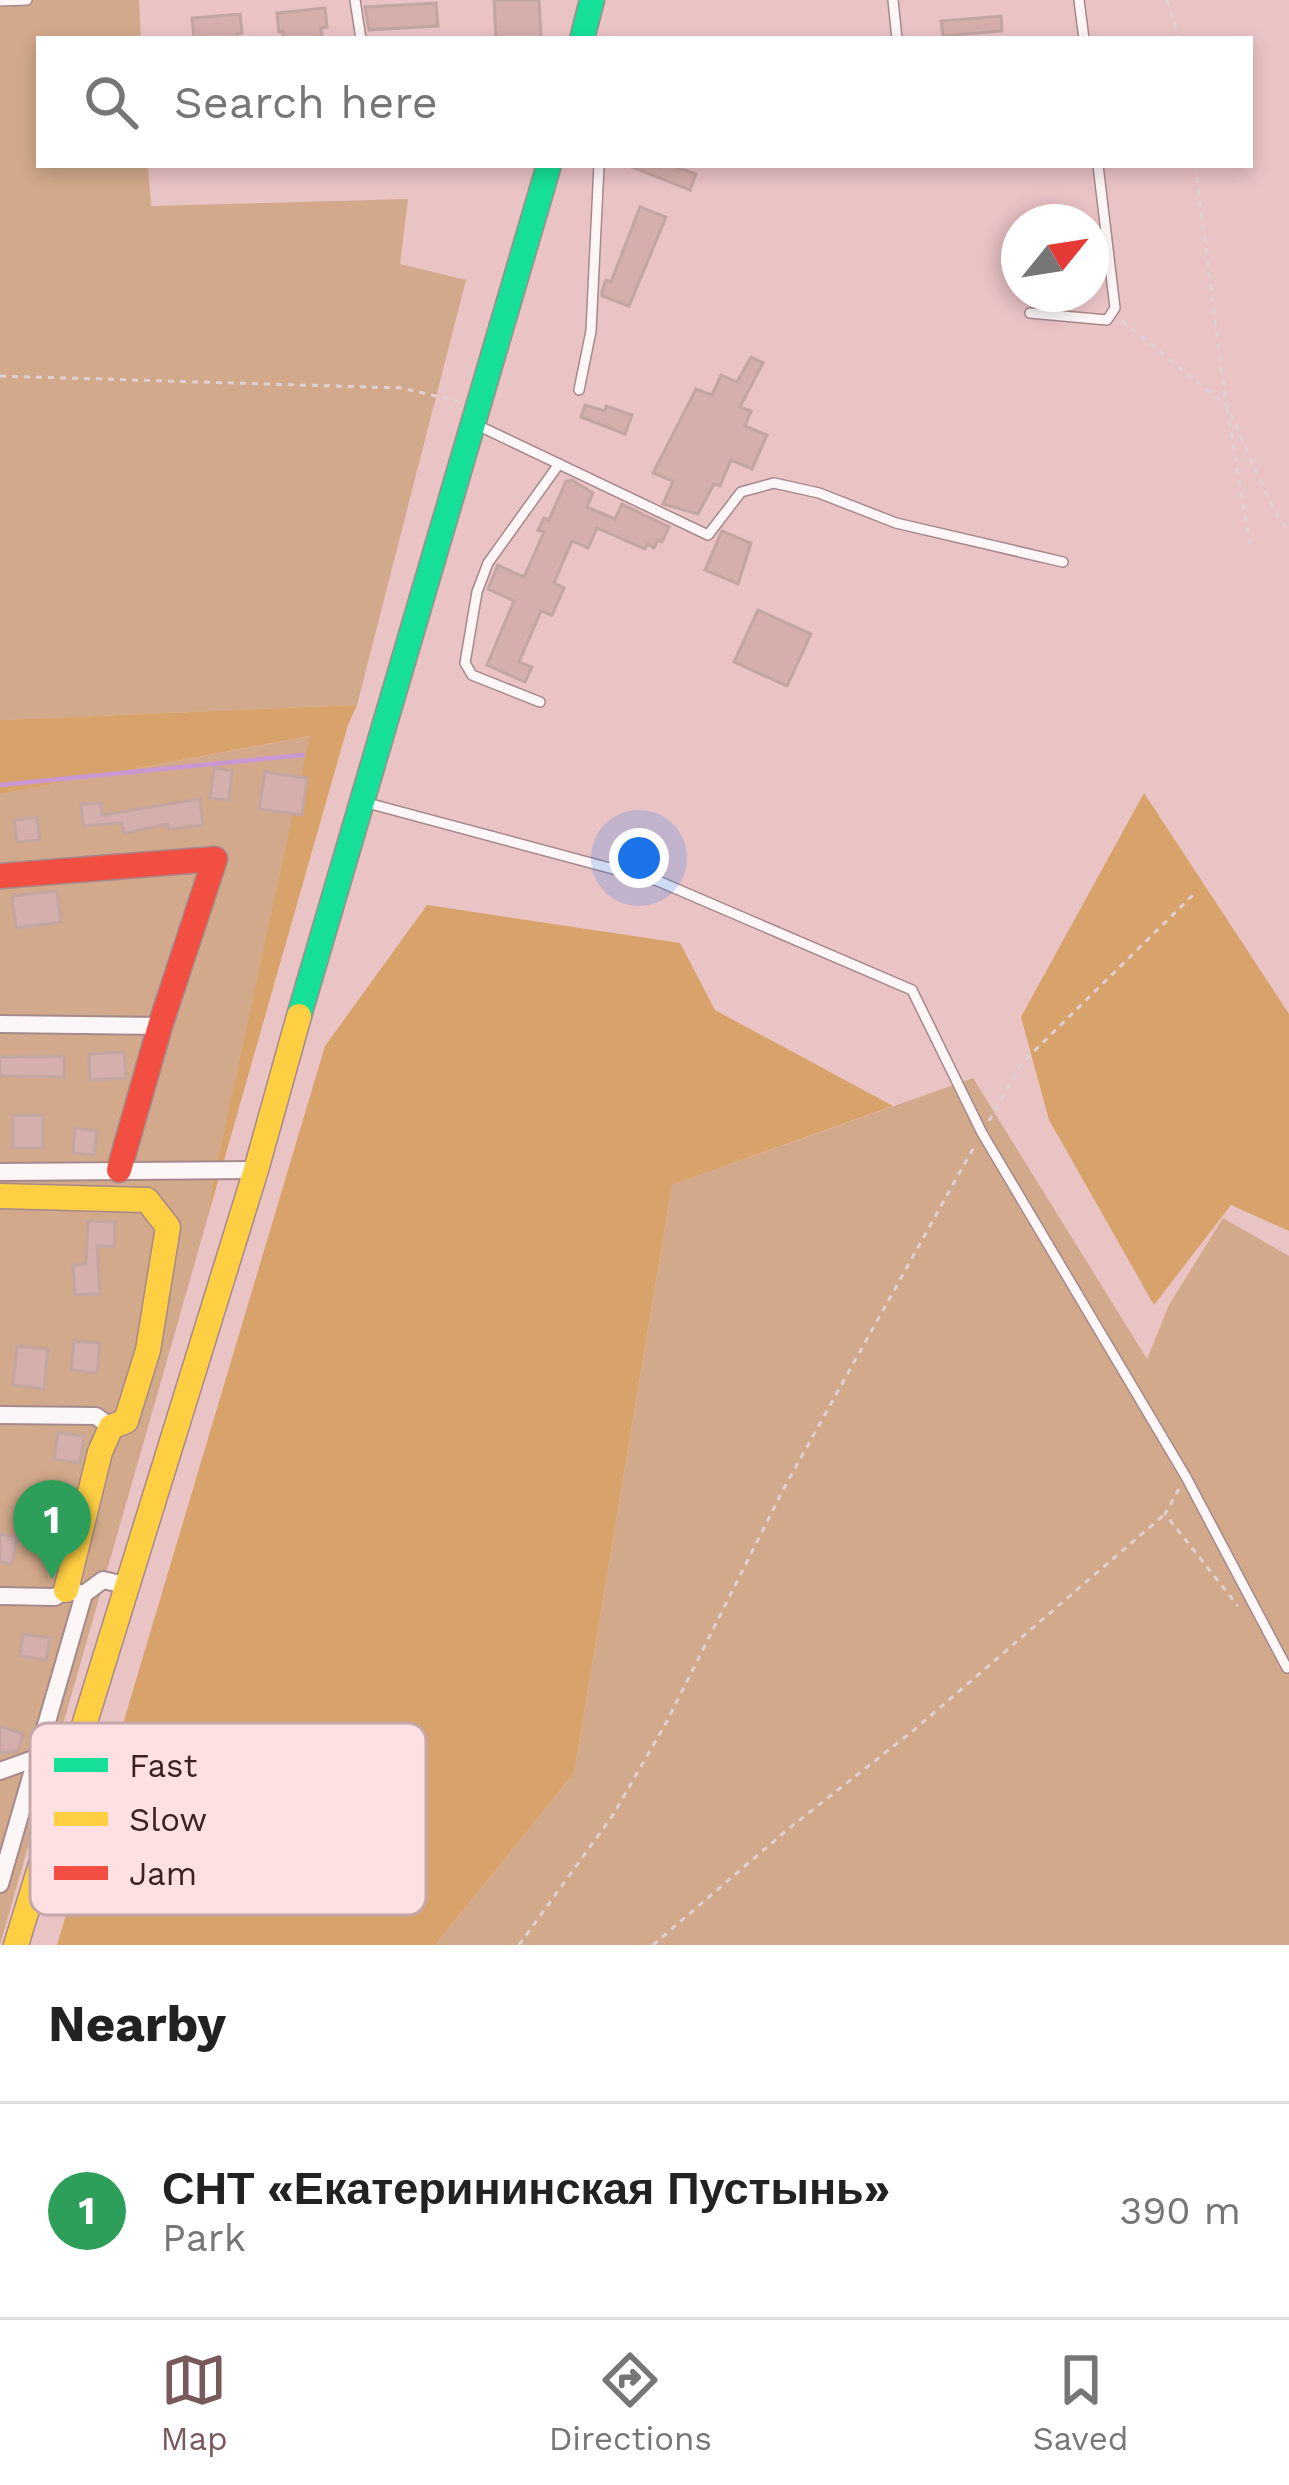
<!DOCTYPE html>
<html lang="en">
<head>
<meta charset="utf-8">
<style>
	:root { --surface:#fff; --page:#f2f2f2; --text:#222; --muted:#767676; --line:#e0e0e0; --accent:#795a5c }
	body { margin:0; font-family:"Work Sans",sans-serif; background:var(--page); color:var(--text) }
	.compass { position:absolute; left:1001px; top:204px; width:108px; height:108px; border-radius:50%; background:var(--surface); box-shadow:0 6px 18px #0003; rotate:60deg }
	.you { position:absolute; left:639px; top:858px; width:42px; height:42px; margin:-30px; border:9px solid #fff; border-radius:50%; background:#1a73e8; box-shadow:0 0 0 18px #1a73e833 }
	.badge { display:grid; place-items:center; width:78px; height:78px; border-radius:50%; background:var(--accent); color:#fff; font-size:39px; font-weight:700 }
	.pin { position:absolute; translate:-50% -99px; filter:drop-shadow(0 3px 6px #0008) }
	.pin::after { content:''; position:absolute; top:63px; width:42px; height:36px; background:inherit; clip-path:polygon(0 0,100% 0,50% 100%) }
	.list { margin:0; padding:0; list-style:none }
	h2 { display:flex; justify-content:space-between; align-items:center; height:156px; margin:0; padding:0 48px; font-size:51px }
	h2 small { font-size:39px; font-weight:400; color:var(--muted) }
	.list li { display:grid; grid-template-columns:78px 1fr auto; gap:36px; align-items:center; box-sizing:border-box; height:216px; padding:0 48px; border-top:3px solid var(--line) }
	.list b { display:block; font-size:45px; white-space:nowrap }
	.list p { margin:0; font-size:39px; white-space:nowrap; color:var(--muted) }
	.list em { font-size:39px; font-style:normal; color:var(--muted) }
	.icon { flex:none; width:66px; height:66px; fill:none; stroke:currentColor; stroke-width:2; stroke-linecap:round; stroke-linejoin:round }
	.map { position:relative; flex:none; width:1289px; height:1945px; overflow:hidden }
	.search { position:absolute; background:var(--surface); box-shadow:0 6px 18px #0003; left:36px; right:36px; top:36px; height:132px; display:flex; align-items:center; gap:30px; box-sizing:border-box; padding:0 42px; border-radius:0px; color:var(--muted); font-size:45px }
	.sheet { height:372px; background:var(--surface) }
	nav { display:flex; justify-content:space-around; align-items:center; box-sizing:border-box; height:168px; border-top:3px solid var(--line); background:var(--surface); font-size:33px; color:var(--muted) }
	nav a { display:grid; justify-items:center; gap:6px }
	nav .on { color:var(--accent) }
	.map>svg:first-child { display:block }
	.green { fill:#d2a98a }
	.forest { fill:#d7a36b }
	.lines { fill:none; stroke-linecap:round; stroke-linejoin:round }
	.stream { stroke:#ca97d2; stroke-width:4.5 }
	.building { fill:#d5afab; stroke:#c3a5a2; stroke-width:3 }
	.lane-casing { stroke:#a6898b; stroke-width:12 }
	.street-casing { stroke:#a6898b; stroke-width:20 }
	.fast-casing { stroke:#a6898b; stroke-width:27 }
	.slow-casing { stroke:#a6898b; stroke-width:27 }
	.jam-casing { stroke:#a6898b; stroke-width:27 }
	.path { stroke:#dfd1d3; stroke-width:3; stroke-dasharray:6 6; stroke-linecap:butt }
	.lane { stroke:#fcf6f6; stroke-width:9 }
	.street { stroke:#fcf6f6; stroke-width:16 }
	.fast { stroke:#16e098; stroke-width:24 }
	.slow { stroke:#ffcf43; stroke-width:24 }
	.jam { stroke:#f24e42; stroke-width:24 }
	.key { fill:#ffe0e2; stroke:#c4a7a9; stroke-width:3 }
	.key-label { font-size:33px; fill:#3c2123 }
</style>
</head>
<body>
<div class="map">
<svg width="1289" height="1945" viewBox="0 0 1289 1945">
	<rect width="100%" height="100%" fill="#eac3c5"/>
	<g class="green">
		<polygon points="0,0 139,0 141,39 39,39 39,165 148,165 151,206 408,199 400,264 466,280 357,705 0,720"/>
		<polygon points="311,736 212,1186 209,1213 0,1945 0,794"/>
		<polygon points="973,1078 1147,1359 1169,1305 1223,1218 1289,1256 1289,1945 435,1945 574,1773 672,1185"/>
	</g>
	<g class="forest">
		<polygon points="357,705 348,725 209,1213 212,1186 310,736 0,794 0,720"/>
		<polygon points="1144,793 1289,1014 1289,1231 1231,1205 1154,1305 1049,1120 1021,1017"/>
		<polygon points="427,905 680,943 715,1010 893,1106 672,1185 574,1773 435,1945 57,1945 325,1046"/>
	</g>
	<g class="lines">
		<polyline class="stream" points="0,785 303,755"/>
	</g>
	<g class="building">
		<polygon points="494,0 539,0 541,39 496,39"/>
		<polygon points="436,3 438,26 369,30 365,7"/>
		<polygon points="325,8 327,27 321,28 322,37 283,39 283,31 279,32 277,13"/>
		<polygon points="240,14 242,33 237,34 237,39 194,37 192,18"/>
		<polygon points="1001,16 1002,31 943,36 941,21"/>
		<polygon points="627,165 670,165 696,174 690,190"/>
		<polygon points="640,207 666,217 629,306 602,296 602,291 606,280 611,282"/>
		<polygon points="751,357 763,363 740,407 751,411 745,426 767,435 752,469 731,460 720,486 714,484 698,514 663,504 673,481 653,473 696,389 712,395 721,375 737,382"/>
		<polygon points="585,405 605,411 606,406 632,415 625,434 581,417"/>
		<polygon points="572,480 593,493 587,507 615,519 622,504 669,527 662,542 658,540 654,548 647,544 645,549 597,528 588,548 572,541 554,583 564,588 552,615 541,611 519,662 532,667 525,682 487,665 514,601 488,589 498,565 524,577 544,532 538,530 544,518 549,520 566,481"/>
		<polygon points="722,531 751,543 738,584 705,570"/>
		<polygon points="758,610 811,634 787,686 734,662"/>
		<polygon points="214,768 232,771 229,800 210,798"/>
		<polygon points="265,772 307,778 302,815 259,809"/>
		<polygon points="200,799 203,825 168,829 168,824 124,833 122,823 83,826 81,804 101,803 102,815"/>
		<polygon points="37,817 40,840 17,842 14,820"/>
		<polygon points="57,891 61,922 16,928 12,896"/>
		<polygon points="124,1052 126,1078 90,1080 89,1054"/>
		<polygon points="64,1056 64,1077 0,1076 0,1057"/>
		<rect x="13" y="1115" width="30" height="33"/>
		<polygon points="75,1128 97,1131 94,1155 73,1153"/>
		<polygon points="88,1221 115,1222 114,1247 97,1246 100,1294 75,1295 73,1265 86,1264"/>
		<polygon points="74,1341 100,1343 97,1373 71,1370"/>
		<polygon points="17,1346 48,1349 44,1389 13,1385"/>
		<polygon points="58,1432 84,1436 80,1463 54,1459"/>
		<polygon points="0,1534 17,1537 12,1564 0,1562"/>
		<polygon points="23,1634 50,1638 46,1660 20,1656"/>
		<polygon points="0,1726 23,1734 18,1751 0,1753"/>
	</g>
	<g class="lines">
		<defs>
			<g id="lane">
				<polyline points="355,0 361,39"/>
				<polyline points="893,0 897,39"/>
				<polyline points="1079,0 1084,39"/>
				<polyline points="0,1 27,0"/>
				<polyline points="1030,313 1107,320 1115,308 1098,165"/>
				<polyline points="579,390 591,331 599,165"/>
				<polyline points="477,425 708,535 741,492 774,483 819,493 896,523 1063,562"/>
				<polyline points="540,702 472,675 465,663 477,592 488,563 559,464"/>
				<polyline points="360,801 658,881 912,990 982,1133 1186,1477 1287,1668"/>
			</g>
			<g id="street">
				<polyline points="0,1024 160,1026"/>
				<polyline points="0,1172 256,1170"/>
				<polyline points="0,1415 96,1416 111,1427"/>
				<polyline points="0,1596 55,1597 66,1590 84,1594 103,1580 125,1585"/>
				<polyline points="0,1771 39,1757"/>
				<polyline points="0,1884 84,1594"/>
			</g>
			<g id="fast">
				<polyline points="582,39 592,0"/>
				<polyline points="299,1016 549,165"/>
			</g>
			<g id="slow">
				<polyline points="0,1196 147,1200 168,1227 148,1350 126,1421 111,1427 100,1452 66,1590"/>
				<polyline points="16,1945 256,1170 299,1016"/>
			</g>
			<polyline id="jam" points="0,876 215,859 160,1026 119,1170"/>
		</defs>
		<use href="#lane" class="lane-casing"/>
		<use href="#street" class="street-casing"/>
		<use href="#fast" class="fast-casing"/>
		<use href="#slow" class="slow-casing"/>
		<use href="#jam" class="jam-casing"/>
		<g class="path">
			<polyline points="1167,0 1179,39"/>
			<polyline points="1195,165 1226,404 1274,510 1289,532"/>
			<polyline points="1122,321 1222,402"/>
			<polyline points="0,376 401,388 458,401"/>
			<polyline points="1227,409 1250,544"/>
			<polyline points="989,1121 1021,1064 1196,892"/>
			<polyline points="1179,1489 1165,1514 1238,1606"/>
			<polyline points="519,1945 613,1815 666,1723 784,1488 975,1145"/>
			<polyline points="653,1945 787,1830 914,1730 1165,1514"/>
		</g>
		<use href="#lane" class="lane"/>
		<use href="#street" class="street"/>
		<use href="#fast" class="fast"/>
		<use href="#slow" class="slow"/>
		<use href="#jam" class="jam"/>
	</g>
	<rect x="30" y="1723" width="396" height="192" rx="18" class="key"/>
	<rect x="54" y="1758" width="54" height="14" fill="#16e098"/>
	<rect x="54" y="1812" width="54" height="14" fill="#ffcf43"/>
	<rect x="54" y="1866" width="54" height="14" fill="#f24e42"/>
	<g class="key-label">
		<text x="129" y="1777">Fast</text>
		<text x="129" y="1831">Slow</text>
		<text x="129" y="1885">Jam</text>
	</g>
</svg>
<svg class="compass" viewBox="-18 -18 36 36"><path d="M0-13l5 13h-10z" fill="#e53935"/><path d="M0 13l5-13h-10z" fill="#767676"/></svg>
<div class="you"></div>
<div class="pin badge" style="left:52px;top:1579px;background:#2e9e5b">1</div>
<div class="search"><svg class="icon" aria-label="search" viewBox="0 0 24 24"><circle cx="10" cy="10" r="6"/><path d="M15 15l6 6"/></svg>Search here</div>
</div>
<section class="sheet">
<h2>Nearby<small></small></h2>
<ul class="list">
<li><span class="badge" style="background:#2e9e5b">1</span><div><b>СНТ «Екатерининская Пустынь»</b><p>Park</p></div><em>390 m</em></li>
</ul>
</section>
<nav>
<a class="on"><svg class="icon" aria-label="map" viewBox="0 0 24 24"><path d="M3 6l6-2 6 2 6-2v14l-6 2-6-2-6 2zM9 4v14M15 6v14"/></svg>Map</a>
<a><svg class="icon" aria-label="directions" viewBox="0 0 24 24"><path d="M12 3l9 9-9 9-9-9zM9 14v-3h6M13 9l2 2-2 2"/></svg>Directions</a>
<a><svg class="icon" aria-label="saved" viewBox="0 0 24 24"><path d="M7 4h10v16l-5-4-5 4z"/></svg>Saved</a>
</nav>
</body>
</html>
